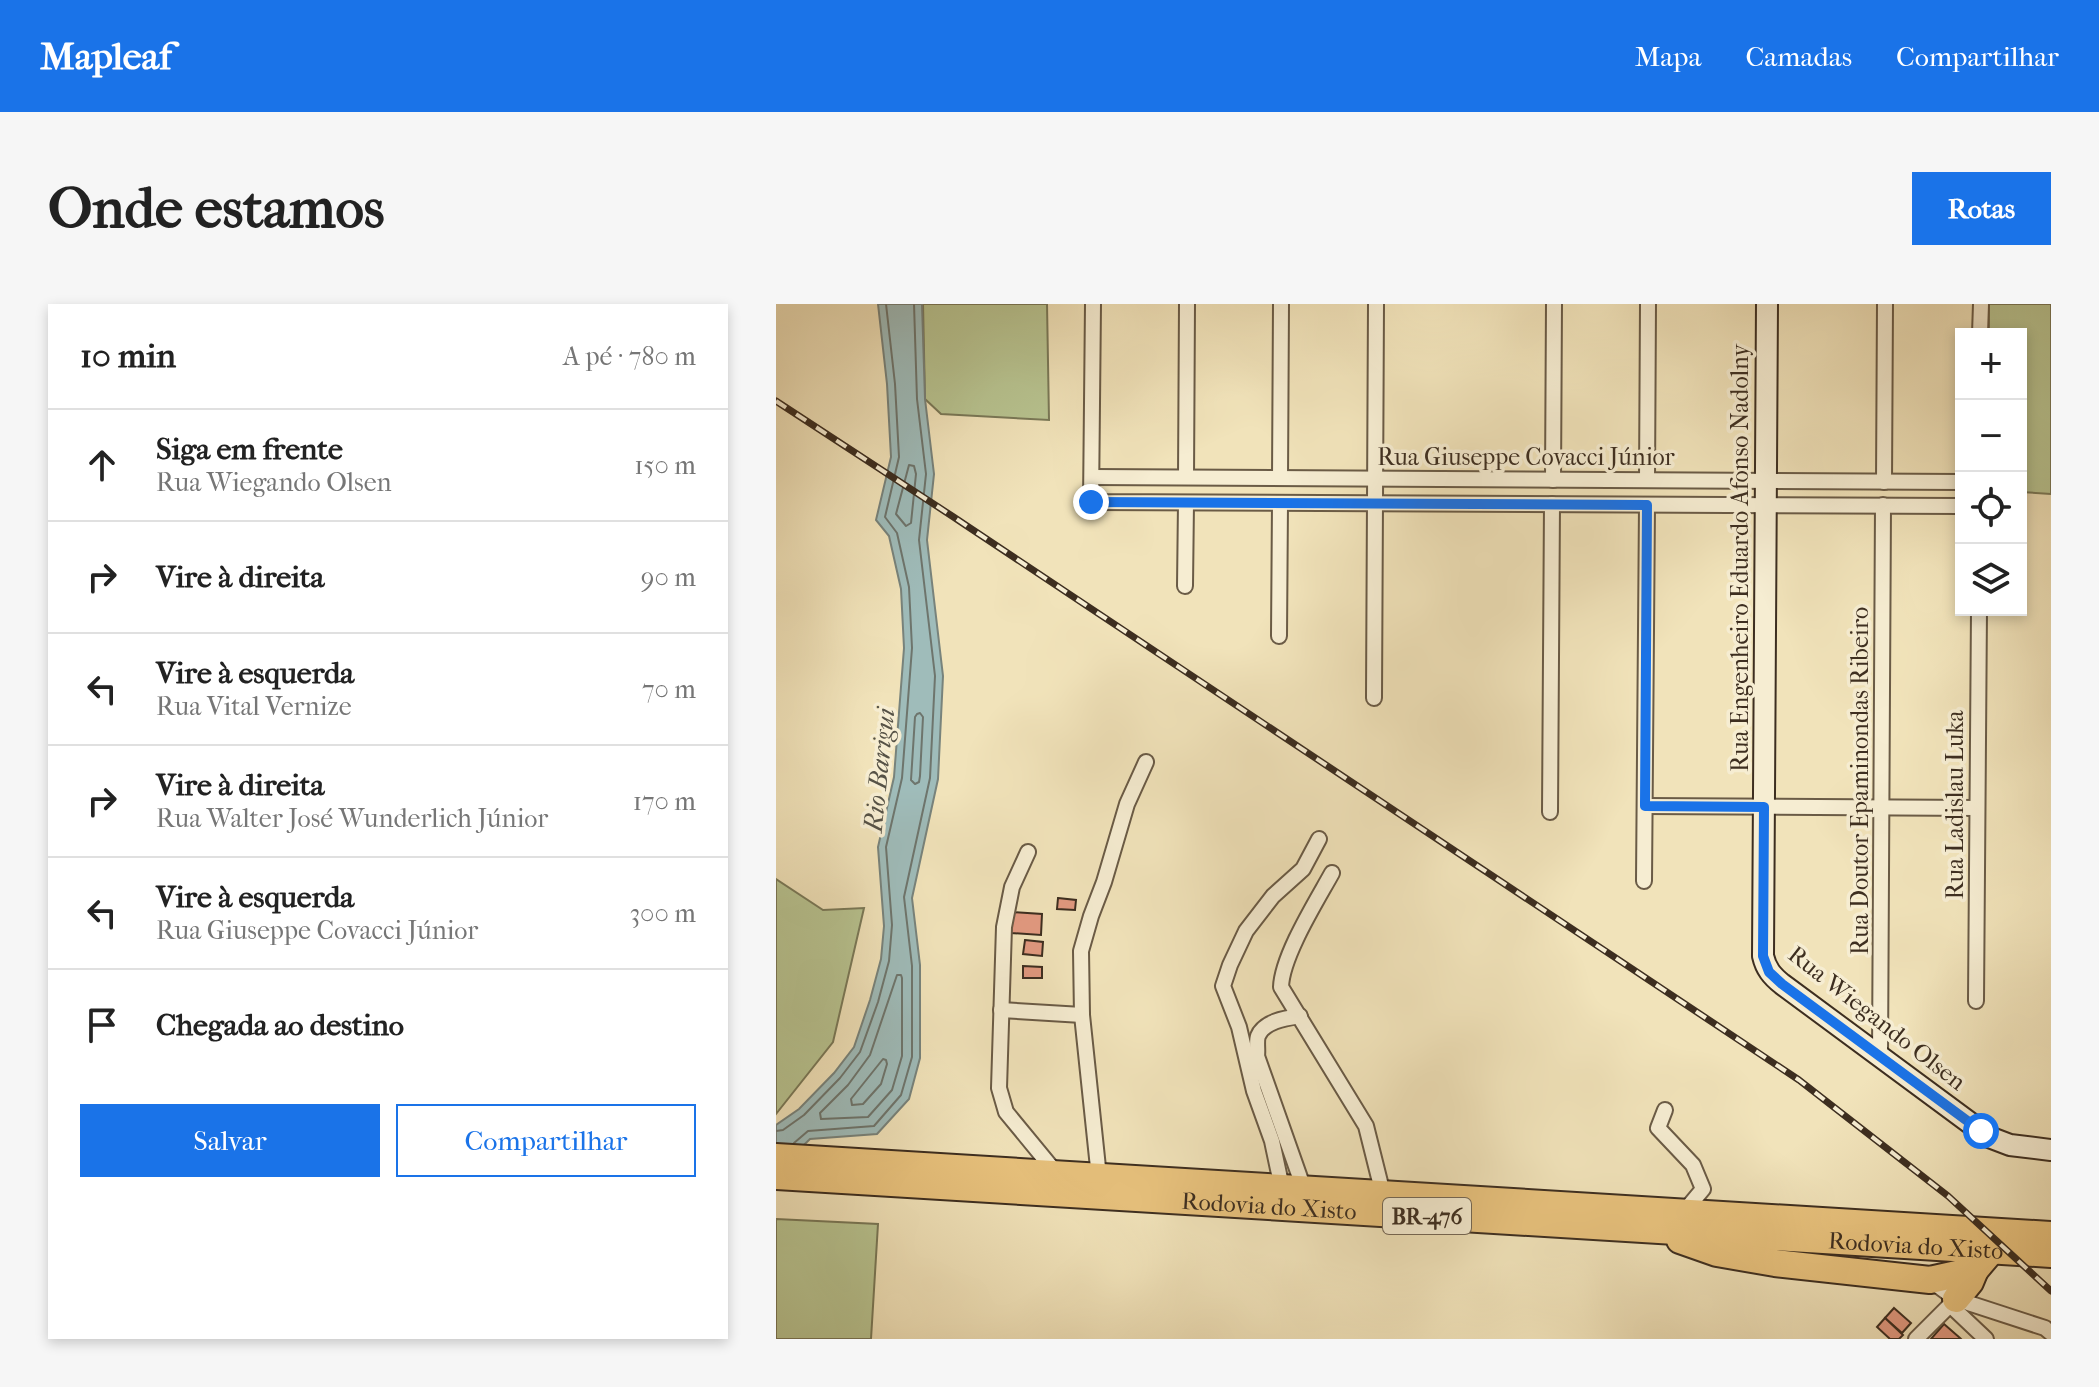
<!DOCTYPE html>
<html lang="pt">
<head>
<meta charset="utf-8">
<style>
	:root { --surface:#fff; --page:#f6f6f6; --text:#222; --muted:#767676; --line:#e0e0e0; --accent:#1a73e8 }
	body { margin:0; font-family:"IM FELL French Canon",serif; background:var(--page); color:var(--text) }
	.controls { position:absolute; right:24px; top:24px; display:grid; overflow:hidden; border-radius:0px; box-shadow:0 4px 12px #0003 }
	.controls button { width:72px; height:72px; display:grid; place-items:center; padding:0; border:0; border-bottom:2px solid var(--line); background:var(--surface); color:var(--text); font:40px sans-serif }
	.stop { position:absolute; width:24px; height:24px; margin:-18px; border:6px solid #1a73e8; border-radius:50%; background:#fff }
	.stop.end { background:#1a73e8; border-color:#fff; box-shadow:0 2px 8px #0008 }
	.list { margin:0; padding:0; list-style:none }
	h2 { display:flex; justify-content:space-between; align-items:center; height:104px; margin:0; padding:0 32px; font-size:34px }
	h2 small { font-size:26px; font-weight:400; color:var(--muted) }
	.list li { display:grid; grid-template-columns:52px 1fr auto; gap:24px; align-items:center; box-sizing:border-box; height:112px; padding:0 32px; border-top:2px solid var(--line) }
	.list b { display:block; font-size:30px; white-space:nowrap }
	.list p { margin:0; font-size:26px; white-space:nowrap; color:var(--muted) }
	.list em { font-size:26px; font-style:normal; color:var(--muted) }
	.actions { display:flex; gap:16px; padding:24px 32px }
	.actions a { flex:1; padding:18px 0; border:2px solid var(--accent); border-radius:0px; text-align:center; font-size:28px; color:var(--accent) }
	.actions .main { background:var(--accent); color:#fff }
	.icon { flex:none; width:44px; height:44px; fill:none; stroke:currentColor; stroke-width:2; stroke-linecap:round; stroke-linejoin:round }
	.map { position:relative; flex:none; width:1275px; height:1035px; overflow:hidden; border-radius:0px }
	header { display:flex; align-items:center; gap:48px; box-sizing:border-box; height:112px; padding:0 40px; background:var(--accent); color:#fff }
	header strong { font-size:38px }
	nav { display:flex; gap:44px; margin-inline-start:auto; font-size:28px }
	.intro { display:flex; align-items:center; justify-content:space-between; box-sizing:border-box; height:192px; padding:0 48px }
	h1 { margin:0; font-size:56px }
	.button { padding:20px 36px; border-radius:0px; background:var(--accent); color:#fff; font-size:28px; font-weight:700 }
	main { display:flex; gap:48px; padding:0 48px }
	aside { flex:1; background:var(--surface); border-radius:0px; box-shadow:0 4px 12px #0003 }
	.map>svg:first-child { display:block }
	.green { fill:#b8c491; stroke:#7a7958; stroke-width:2 }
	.water { fill:#9fbcba; stroke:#78837c; stroke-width:2 }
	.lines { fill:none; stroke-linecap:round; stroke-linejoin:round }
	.shore { stroke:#6e756d; stroke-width:2 }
	.building { fill:#e29980; stroke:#3d2e20; stroke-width:2 }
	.street-casing { stroke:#6a5b46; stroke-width:18 }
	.secondary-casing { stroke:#3d2e20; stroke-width:24 }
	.highway-casing { stroke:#3d2e20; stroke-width:30 }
	.street { stroke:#f6edd2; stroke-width:14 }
	.secondary { stroke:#f6edd2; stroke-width:20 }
	.highway { stroke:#e8c27d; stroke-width:26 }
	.rail-casing { stroke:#3d2e20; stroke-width:7 }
	.rail { stroke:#f6edd2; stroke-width:4; stroke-dasharray:12; stroke-linecap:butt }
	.route { stroke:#1a73e8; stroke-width:10 }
	.labels { text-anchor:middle; stroke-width:7; stroke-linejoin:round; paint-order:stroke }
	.shield { fill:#f6edd2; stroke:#746755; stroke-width:2 }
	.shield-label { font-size:22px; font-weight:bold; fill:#3d2e20 }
	.street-label { font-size:24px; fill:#3d2e20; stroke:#f6edd2 }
	.water-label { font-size:26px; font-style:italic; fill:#565246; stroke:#f6edd2 }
</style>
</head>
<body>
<header>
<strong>Mapleaf</strong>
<nav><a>Mapa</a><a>Camadas</a><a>Compartilhar</a></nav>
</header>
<div class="intro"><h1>Onde estamos</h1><a class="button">Rotas</a></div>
<main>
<aside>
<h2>10 min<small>A pé · 780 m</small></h2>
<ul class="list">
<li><svg class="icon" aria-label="ahead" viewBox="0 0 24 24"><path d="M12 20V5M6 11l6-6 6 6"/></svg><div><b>Siga em frente</b><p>Rua Wiegando Olsen</p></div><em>150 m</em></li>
<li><svg class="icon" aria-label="right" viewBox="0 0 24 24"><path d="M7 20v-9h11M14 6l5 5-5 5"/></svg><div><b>Vire à direita</b></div><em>90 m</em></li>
<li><svg class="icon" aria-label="left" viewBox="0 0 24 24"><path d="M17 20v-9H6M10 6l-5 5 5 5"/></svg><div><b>Vire à esquerda</b><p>Rua Vital Vernize</p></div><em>70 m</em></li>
<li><svg class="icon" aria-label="right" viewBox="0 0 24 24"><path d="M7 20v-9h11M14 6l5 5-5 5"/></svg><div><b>Vire à direita</b><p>Rua Walter José Wunderlich Júnior</p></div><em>170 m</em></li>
<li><svg class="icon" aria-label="left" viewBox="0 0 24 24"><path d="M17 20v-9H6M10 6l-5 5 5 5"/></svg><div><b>Vire à esquerda</b><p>Rua Giuseppe Covacci Júnior</p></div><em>300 m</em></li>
<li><svg class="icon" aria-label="arrive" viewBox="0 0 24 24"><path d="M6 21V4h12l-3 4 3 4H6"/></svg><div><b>Chegada ao destino</b></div></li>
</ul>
<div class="actions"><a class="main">Salvar</a><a>Compartilhar</a></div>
</aside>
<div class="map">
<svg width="1275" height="1035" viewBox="0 0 1275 1035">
	<rect width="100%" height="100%" fill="#f1e3ba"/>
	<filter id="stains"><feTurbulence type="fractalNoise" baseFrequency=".0025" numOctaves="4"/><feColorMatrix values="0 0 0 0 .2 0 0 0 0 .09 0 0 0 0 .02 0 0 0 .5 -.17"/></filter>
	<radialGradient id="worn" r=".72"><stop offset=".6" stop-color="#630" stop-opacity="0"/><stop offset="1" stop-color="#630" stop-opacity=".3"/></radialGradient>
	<g class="green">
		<polygon points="147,0 271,0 273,116 165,110 149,95"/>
		<polygon points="1213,0 1275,0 1275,190 1245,188 1245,30 1213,30"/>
		<polygon points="0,575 47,606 88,604 57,738 0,810"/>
		<polygon points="0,915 102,920 95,1035 0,1035"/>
	</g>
	<polygon class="water" points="102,0 146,0 149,95 158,170 151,236 167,372 162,475 136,594 144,661 144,754 133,795 101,830 34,835 0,868 0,821 23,805 58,769 78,743 94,696 105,655 108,622 102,543 118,473 128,344 125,285 113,232 100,216 115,153 111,80"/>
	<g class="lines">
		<g class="shore">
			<polygon points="133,161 138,162 140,170 135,219 130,222 120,210"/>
			<polygon points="144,409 147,413 144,472 143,478 139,480 135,476 139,413 141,410"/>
			<polygon points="121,671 125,671 126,674 126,752 116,786 92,813 45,815 44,809 72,781 94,751"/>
			<polygon points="107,755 110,756 111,760 105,780 87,800 76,801 75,795"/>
			<polyline points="0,827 7,826 28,811 64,774 84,748 102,698 113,657 116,621 110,543 126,474 136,344 133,283 121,229 109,213 123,153 119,80 110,0"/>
			<polyline points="18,839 32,827 98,822 125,791 136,753 136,662 128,593 154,474 159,372 143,236 150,170 141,95 138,0"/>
		</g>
	</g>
	<g class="building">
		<polygon points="282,594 300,596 299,606 281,605"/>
		<polygon points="236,608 266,610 265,631 235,629"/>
		<polygon points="249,636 267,638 266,652 247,650"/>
		<polygon points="247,662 266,663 266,674 247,674"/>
		<polygon points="1118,1004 1135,1019 1126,1029 1109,1014"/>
		<polygon points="1109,1014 1127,1031 1123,1035 1114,1035 1101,1023"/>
		<polygon points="1168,1020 1184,1034 1185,1035 1155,1035"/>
	</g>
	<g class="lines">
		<defs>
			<g id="street">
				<polyline points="317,0 315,198 1185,202"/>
				<polyline points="1204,30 1205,0"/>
				<polyline points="316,173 1185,178"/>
				<polyline points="410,173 411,0"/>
				<polyline points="504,174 505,0"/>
				<polyline points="777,176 778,0"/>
				<polyline points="871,176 872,0"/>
				<polyline points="1108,178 1109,0"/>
				<polyline points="409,282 410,199"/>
				<polyline points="503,332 504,199"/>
				<polyline points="598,394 600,0"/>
				<polyline points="869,502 1201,504"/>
				<polyline points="774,508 776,200"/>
				<polyline points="252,548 236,583 228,623 223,784 230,808 281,870"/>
				<path d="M556,569c-16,29 -50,83 -51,114l85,139 17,68"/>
				<polyline points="868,577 871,201"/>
				<polyline points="1200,697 1203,306"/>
				<polyline points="225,706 306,711"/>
				<path d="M524,712c-13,2 -36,5 -42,20 -2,5 0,15 -1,20l47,133"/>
				<polyline points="1104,753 1107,201"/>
				<polyline points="889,806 882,824 917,861 927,885 907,909"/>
				<polyline points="323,873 306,711 305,647 315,612 328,578 351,500 370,458"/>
				<polyline points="506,884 496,837 478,787 463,723 447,682 454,661 470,627 497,592 527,565 543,535"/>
				<polyline points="1154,976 1180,995 1269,1024 1275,1029"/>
				<polyline points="1174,1001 1210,1035"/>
				<polyline points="1140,1035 1180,995"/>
			</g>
			<path id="secondary" d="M991,0l-4,652c3,13 9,20 19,28l207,153 21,8 41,5"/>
			<g id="highway">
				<polyline points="0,853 1275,931"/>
				<path id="s1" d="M0,872l1275,78"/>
				<polyline points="904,936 941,949 999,959 1154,976 1199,966 1216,946"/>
				<polyline points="1180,995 1194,978 1199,966"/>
			</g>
		</defs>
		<use href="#street" class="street-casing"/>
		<use href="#secondary" class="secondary-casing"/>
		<use href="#highway" class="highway-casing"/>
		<use href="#street" class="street"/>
		<use href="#secondary" class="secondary"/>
		<use href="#highway" class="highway"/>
		<defs>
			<polyline id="rail" points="0,97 176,212 1023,776 1172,892 1275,987"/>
		</defs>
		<use href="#rail" class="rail-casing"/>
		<use href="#rail" class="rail"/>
	</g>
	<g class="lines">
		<polyline class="route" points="315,198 871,201 869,502 988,503 987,652 993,668 1006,680 1205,827"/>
	</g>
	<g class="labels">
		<rect class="shield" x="607" y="894" width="88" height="36" rx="6"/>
		<g class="shield-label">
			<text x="651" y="920">BR-476</text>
		</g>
		<g class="street-label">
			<text x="750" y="161">Rua Giuseppe Covacci Júnior</text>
			<text transform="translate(964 254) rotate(-90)" y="8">Rua Engenheiro Eduardo Afonso Nadolny</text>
			<text transform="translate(1084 477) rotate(-90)" y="8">Rua Doutor Epaminondas Ribeiro</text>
			<text transform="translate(1179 501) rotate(-90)" y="8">Rua Ladislau Luka</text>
			<text transform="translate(1101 714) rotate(38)" y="8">Rua Wiegando Olsen</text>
			<text dy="8" stroke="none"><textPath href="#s1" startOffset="494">Rodovia do Xisto</textPath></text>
			<text dy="8" stroke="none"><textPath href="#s1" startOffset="1142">Rodovia do Xisto</textPath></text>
		</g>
		<g class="water-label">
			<text transform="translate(103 466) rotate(-84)" y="9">Rio Barigui</text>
		</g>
	</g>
	<rect width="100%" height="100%" filter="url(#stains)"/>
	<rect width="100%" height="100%" fill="url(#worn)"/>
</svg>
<div class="controls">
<button>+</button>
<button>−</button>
<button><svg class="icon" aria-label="locate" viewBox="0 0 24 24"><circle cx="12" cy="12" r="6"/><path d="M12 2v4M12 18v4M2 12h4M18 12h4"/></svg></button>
<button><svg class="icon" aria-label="layers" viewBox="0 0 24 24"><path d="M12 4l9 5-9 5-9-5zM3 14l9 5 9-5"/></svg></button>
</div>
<div class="stop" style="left:1205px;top:827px"></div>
<div class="stop end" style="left:315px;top:198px"></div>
</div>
</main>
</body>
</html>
